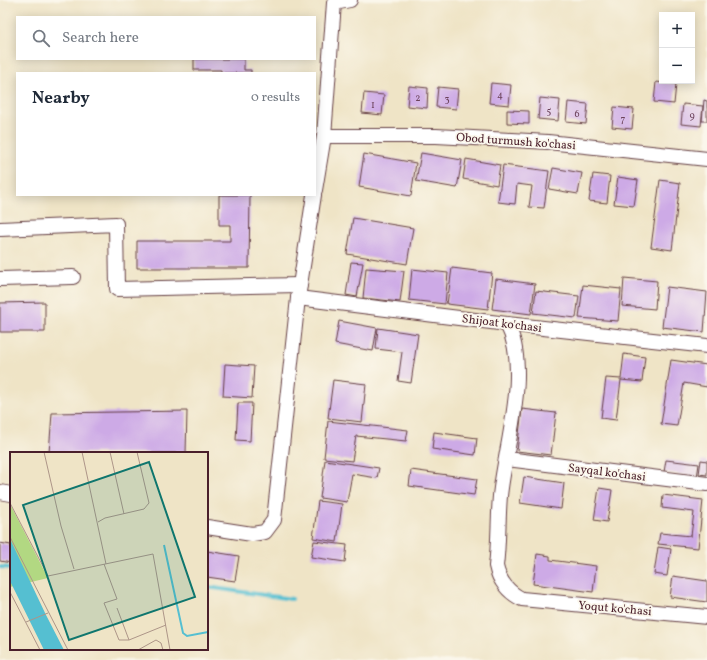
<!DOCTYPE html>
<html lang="en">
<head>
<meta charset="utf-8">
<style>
	:root { --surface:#fff; --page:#f6f6f7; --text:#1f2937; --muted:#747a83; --line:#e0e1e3 }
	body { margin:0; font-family:Vollkorn,serif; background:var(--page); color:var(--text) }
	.controls { position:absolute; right:12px; top:12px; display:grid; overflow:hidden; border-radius:0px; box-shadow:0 2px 10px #0003 }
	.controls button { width:36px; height:36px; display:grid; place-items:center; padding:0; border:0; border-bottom:1px solid var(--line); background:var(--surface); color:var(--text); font:20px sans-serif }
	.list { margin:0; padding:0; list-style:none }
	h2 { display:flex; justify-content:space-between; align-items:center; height:52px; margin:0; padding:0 16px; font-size:17px }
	h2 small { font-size:13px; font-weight:400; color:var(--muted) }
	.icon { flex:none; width:22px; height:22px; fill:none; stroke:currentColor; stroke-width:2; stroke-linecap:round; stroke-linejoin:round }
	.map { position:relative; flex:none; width:707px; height:660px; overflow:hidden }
	.search { position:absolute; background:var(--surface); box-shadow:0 2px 10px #0003; left:16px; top:16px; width:300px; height:44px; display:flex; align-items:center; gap:10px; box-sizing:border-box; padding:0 14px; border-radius:0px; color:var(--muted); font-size:15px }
	.panel { position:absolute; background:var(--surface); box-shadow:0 2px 10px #0003; left:16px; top:72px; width:300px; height:124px; border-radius:0px }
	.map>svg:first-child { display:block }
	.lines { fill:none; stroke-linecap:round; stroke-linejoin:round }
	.stream { stroke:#55bfd1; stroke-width:4 }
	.building { fill:#cdaae6 }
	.minor-casing { stroke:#633d42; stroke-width:16 }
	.minor { stroke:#fff; stroke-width:14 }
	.labels { text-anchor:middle; stroke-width:3.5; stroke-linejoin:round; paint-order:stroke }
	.number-label { font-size:10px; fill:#6b425a }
	.street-label { font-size:12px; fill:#4a1f2b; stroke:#fbf7ec }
	.inset-river { fill:none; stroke:#55bfd1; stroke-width:2 }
	.inset-road { fill:none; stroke:#ad9588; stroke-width:1 }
	.view { fill:#0f766e; fill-opacity:0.15; stroke:#0f766e; stroke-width:2 }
	.inset-edge { fill:none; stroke:#4a1f2b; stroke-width:2 }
</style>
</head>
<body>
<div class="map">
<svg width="707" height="660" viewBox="0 0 707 660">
	<rect width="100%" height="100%" fill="#fbf7ec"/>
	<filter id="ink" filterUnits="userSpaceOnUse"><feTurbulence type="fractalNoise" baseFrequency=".025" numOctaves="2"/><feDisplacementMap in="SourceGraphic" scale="8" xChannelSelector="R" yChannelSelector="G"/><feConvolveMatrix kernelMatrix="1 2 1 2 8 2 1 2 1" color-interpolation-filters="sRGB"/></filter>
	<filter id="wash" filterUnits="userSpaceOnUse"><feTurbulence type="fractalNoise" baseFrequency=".012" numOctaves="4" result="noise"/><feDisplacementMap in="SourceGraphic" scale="16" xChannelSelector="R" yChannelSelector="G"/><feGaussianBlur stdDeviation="0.9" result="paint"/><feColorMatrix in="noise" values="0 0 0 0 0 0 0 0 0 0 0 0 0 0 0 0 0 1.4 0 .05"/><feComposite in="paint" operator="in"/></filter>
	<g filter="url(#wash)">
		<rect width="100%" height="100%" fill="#efe4c6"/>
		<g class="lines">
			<g class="stream">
				<polyline points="0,567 11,568"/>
				<polyline points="207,587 292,599"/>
			</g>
		</g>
		<g id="blocks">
			<g class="building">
				<polygon points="194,59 244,59 244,70 251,70 251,73 221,73 221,70 194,70"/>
				<polygon points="656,82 676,84 674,104 654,102"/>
				<polygon points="491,83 511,85 509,105 489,103"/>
				<polygon points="409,86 428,88 427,108 407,106"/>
				<polygon points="438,87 458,89 456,109 436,107"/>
				<polygon points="364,93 384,95 382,115 362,113"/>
				<polygon points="540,98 560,100 558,121 538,119"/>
				<polygon points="704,100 707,101 707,121 702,121"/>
				<polygon points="568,102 588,104 586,124 566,122"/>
				<polygon points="683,104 703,106 701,126 681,124"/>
				<polygon points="614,107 634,109 632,129 612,127"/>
				<polygon points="507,110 529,111 529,124 507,123"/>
				<polygon points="421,153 462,160 457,188 416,181"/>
				<polygon points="364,154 416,163 411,196 359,187"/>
				<polygon points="466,159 500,165 497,185 463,179"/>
				<polygon points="503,165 549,171 544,208 529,207 532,186 517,184 515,204 498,202"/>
				<polygon points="553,168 582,173 578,194 549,189"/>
				<polygon points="593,174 610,176 607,203 589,201"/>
				<polygon points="618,177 638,180 634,206 614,204"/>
				<polygon points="660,180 680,183 672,250 651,247"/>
				<polygon points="219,195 250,195 249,268 137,268 137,241 230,241 230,225 219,225"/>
				<polygon points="353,218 413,228 407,264 347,254"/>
				<polygon points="351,262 363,263 357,297 346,295"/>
				<polygon points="366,268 404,271 400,302 363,298"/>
				<polygon points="452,268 492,273 488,309 447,304"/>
				<polygon points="412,269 448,273 445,304 409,300"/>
				<polygon points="624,278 657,281 655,309 622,306"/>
				<polygon points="496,279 535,284 531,314 492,309"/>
				<polygon points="583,285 621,289 618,321 579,318"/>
				<polygon points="667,287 707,292 704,332 662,327"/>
				<polygon points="536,291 579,296 576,318 533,313"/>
				<polygon points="45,302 45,332 0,332 0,303"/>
				<polygon points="339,321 377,328 373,351 335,344"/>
				<polygon points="378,328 418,334 411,383 398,381 402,352 376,349"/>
				<polygon points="624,354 645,357 642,382 621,380 616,420 601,418 606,378 621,379"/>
				<polygon points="671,360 707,365 707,387 684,383 677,426 661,424"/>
				<polygon points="225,364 254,366 252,398 223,396"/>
				<polygon points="333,380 366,384 362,422 328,418"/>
				<polygon points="238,403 252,403 250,441 236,440"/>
				<polygon points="522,409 556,413 551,455 517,451"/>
				<polygon points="187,411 186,453 49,453 52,413"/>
				<polygon points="328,421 408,430 406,441 356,436 352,461 324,458"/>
				<polygon points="434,432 477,438 475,455 432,449"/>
				<polygon points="325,460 379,468 377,478 352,474 347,502 320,498"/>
				<polygon points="666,460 699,464 697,477 664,472"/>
				<polygon points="701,460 707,461 707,475 699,474"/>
				<polygon points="411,470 477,479 474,495 409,486"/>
				<polygon points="524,477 564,483 561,509 520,503"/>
				<polygon points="599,488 612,490 607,522 594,520"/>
				<polygon points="663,495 703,500 698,548 658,544 660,533 691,536 694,512 662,508"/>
				<polygon points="318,501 342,504 337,542 313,538"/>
				<polygon points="314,541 347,545 345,562 311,557"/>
				<polygon points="0,543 11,545 11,563 0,561"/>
				<polygon points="658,547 671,549 667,576 654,574"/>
				<polygon points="207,551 239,556 235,581 207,577"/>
				<polygon points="537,554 550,556 550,560 596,566 593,592 533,584"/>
				<polygon points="673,576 707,581 707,602 670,597"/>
			</g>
		</g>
	</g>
	<g filter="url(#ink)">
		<use href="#blocks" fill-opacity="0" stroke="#633d42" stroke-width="1"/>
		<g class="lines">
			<defs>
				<g id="minor">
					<polyline points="324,136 436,136 548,142 707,159"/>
					<polyline points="315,190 324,136 334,3 350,0"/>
					<polyline points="0,229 116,224 117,289 300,285"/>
					<polyline points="0,279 73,277"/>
					<polyline points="298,298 507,324 707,346"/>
					<path d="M507,324c24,46 -2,122 -7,172 -2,23 -1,46 -4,70 3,15 13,27 26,33l185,18"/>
					<polyline points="507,459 707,484"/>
					<polyline points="0,492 11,494"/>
					<polyline points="207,527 252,534 265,532 274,520 298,298 314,195"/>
				</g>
			</defs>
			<use href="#minor" class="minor-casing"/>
			<use href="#minor" class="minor"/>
		</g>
	</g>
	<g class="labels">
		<g class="number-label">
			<text x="500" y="98">4</text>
			<text x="418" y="101">2</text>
			<text x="447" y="102">3</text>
			<text x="373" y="108">1</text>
			<text x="549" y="114">5</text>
			<text x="577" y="117">6</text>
			<text x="692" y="119">9</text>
			<text x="623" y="122">7</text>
		</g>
		<g class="street-label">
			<text transform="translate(516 141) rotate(4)" y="4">Obod turmush ko'chasi</text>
			<text transform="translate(502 323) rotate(7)" y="4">Shijoat ko'chasi</text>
			<text transform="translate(607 472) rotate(7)" y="4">Sayqal ko'chasi</text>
			<text transform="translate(615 608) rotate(5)" y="4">Yoqut ko'chasi</text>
		</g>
	</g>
	<g transform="translate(10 452)">
		<rect width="198" height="198" fill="#efe4c6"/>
		<path d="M0,52l38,74 -38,9z" fill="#b2d882"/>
		<path d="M0,87l36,76 18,35h-20l-34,-69z" fill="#55bfd1"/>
		<path class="inset-river" d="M154,93l19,88 4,3 21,-4"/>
		<path class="inset-road" d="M34,0l17,74 13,43M72,0l24,112M100,0l14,62M0,51l38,73 105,-22 17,96M88,70l7,-4 39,-9 5,-6 -12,-51M0,85l58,113M94,112l13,35 -13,4 15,37h10l37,-15M0,140l30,58M107,156l12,32M16,170l22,-9M128,198l18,-10 5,3 2,7"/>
		<path class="view" d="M139,10l46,135 -126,43 -46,-135z"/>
		<rect width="198" height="198" class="inset-edge"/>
	</g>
</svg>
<div class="controls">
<button>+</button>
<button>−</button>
</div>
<div class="search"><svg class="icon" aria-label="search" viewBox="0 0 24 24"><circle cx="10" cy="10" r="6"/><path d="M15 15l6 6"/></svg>Search here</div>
<section class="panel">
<h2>Nearby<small>0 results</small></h2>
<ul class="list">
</ul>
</section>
</div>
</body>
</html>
